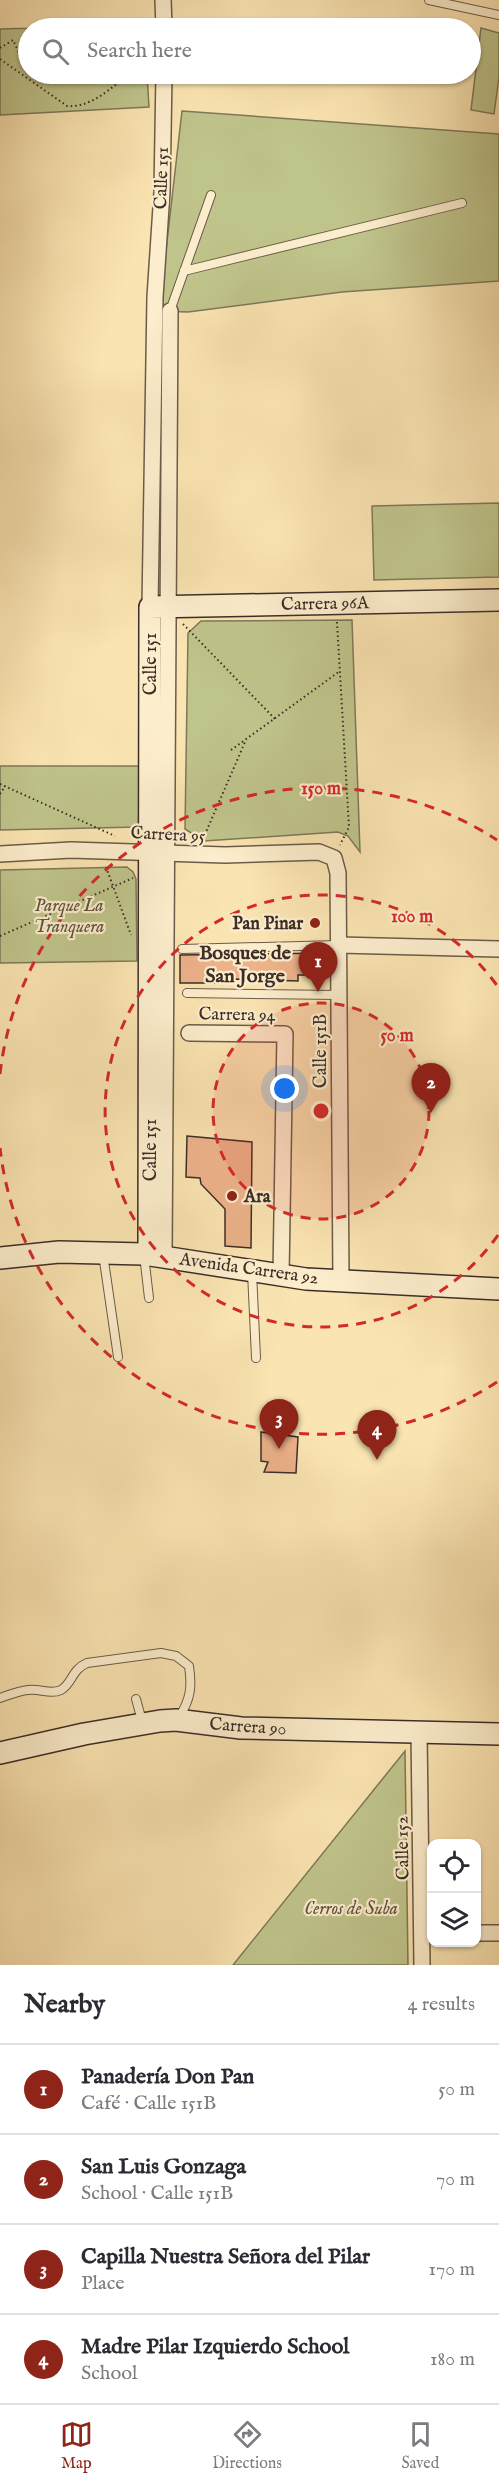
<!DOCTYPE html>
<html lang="en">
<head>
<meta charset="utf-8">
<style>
	:root { --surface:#fff; --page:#f2f2f3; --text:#2b2b33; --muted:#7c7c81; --line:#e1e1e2; --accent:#8f2418 }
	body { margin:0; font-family:"IM FELL English",serif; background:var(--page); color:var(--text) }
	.controls { position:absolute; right:18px; bottom:18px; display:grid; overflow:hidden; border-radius:12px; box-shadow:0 2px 4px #0004 }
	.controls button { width:54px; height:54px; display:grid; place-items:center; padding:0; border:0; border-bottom:2px solid var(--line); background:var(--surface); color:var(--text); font:30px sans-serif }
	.you { position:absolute; left:285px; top:1089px; width:21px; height:21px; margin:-15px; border:4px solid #fff; border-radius:50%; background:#1a73e8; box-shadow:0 0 0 9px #1a73e833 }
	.badge { display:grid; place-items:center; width:39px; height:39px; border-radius:50%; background:var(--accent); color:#fff; font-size:20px; font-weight:700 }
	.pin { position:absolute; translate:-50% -50px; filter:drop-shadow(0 2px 3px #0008) }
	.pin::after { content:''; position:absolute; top:32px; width:21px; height:18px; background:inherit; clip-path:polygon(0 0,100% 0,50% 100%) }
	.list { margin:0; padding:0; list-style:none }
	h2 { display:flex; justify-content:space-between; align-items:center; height:78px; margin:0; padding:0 24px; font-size:26px }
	h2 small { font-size:20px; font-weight:400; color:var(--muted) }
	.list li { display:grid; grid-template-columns:39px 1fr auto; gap:18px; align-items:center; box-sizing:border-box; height:90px; padding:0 24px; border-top:2px solid var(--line) }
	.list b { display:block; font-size:22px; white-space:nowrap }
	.list p { margin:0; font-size:20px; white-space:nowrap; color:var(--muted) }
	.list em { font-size:20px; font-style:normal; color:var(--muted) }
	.icon { flex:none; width:33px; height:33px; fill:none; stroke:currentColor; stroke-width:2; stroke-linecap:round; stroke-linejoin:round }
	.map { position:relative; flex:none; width:499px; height:1965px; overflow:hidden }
	.search { position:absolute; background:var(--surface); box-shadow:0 2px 4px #0004; left:18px; right:18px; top:18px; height:66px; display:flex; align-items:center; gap:15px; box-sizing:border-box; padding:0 21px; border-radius:33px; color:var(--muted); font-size:22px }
	.sheet { height:438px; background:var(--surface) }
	nav { display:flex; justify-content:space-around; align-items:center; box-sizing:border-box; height:84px; border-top:2px solid var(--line); background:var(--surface); font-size:16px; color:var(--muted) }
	nav a { display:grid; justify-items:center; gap:3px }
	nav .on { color:var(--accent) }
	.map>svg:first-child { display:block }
	.green { fill:#bfc48b; stroke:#7e785a; stroke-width:1.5 }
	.building { fill:#ecb28a; stroke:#3c2d28; stroke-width:1.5 }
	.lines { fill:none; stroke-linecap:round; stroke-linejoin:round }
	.lane-casing { stroke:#6c5b4a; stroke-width:10 }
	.street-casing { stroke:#6c5b4a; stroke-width:18 }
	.secondary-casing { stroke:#3c2d28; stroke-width:24 }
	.path { stroke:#3c2d28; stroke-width:2; stroke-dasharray:1.5 3; stroke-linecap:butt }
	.lane { stroke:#fcedcc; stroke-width:8 }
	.street { stroke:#fcedcc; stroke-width:15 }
	.secondary { stroke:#fcedcc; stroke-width:21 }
	.ring { fill:none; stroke:#d62828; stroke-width:3; stroke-dasharray:10 8 }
	.poi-dot { fill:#8f2418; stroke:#fcedcc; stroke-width:2 }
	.labels { text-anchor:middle; stroke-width:4.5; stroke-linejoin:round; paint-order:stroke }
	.street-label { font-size:18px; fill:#3c2d28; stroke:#fcedcc }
	.park-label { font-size:18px; font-style:italic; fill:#5d5341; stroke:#fcedcc }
	.poi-label { font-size:18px; font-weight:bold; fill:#3c2d28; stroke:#fcedcc; text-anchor:end }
	.neighbourhood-label { font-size:20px; font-weight:bold; fill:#3c2d28; stroke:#fcedcc }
	.centre { fill:#d62828; stroke:#fcedcc; stroke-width:3 }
	.ring-label { font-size:18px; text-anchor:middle; font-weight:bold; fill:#d62828; stroke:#fcedcc; stroke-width:4.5; stroke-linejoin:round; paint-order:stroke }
</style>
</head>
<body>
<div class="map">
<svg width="499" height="1965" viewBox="0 0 499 1965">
	<rect width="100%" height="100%" fill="#fae4b1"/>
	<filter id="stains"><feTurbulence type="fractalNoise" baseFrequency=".00333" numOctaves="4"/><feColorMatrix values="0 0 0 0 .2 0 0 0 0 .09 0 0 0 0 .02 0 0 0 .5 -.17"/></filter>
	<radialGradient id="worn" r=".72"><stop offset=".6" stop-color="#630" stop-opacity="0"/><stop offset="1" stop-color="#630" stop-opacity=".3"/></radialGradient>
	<g class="green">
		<polygon points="145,25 145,28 28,28 28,74 147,74 149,107 0,115 0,29"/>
		<polygon points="481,28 499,33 499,77 494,114 471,110"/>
		<polygon points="182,111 499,134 499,281 342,292 188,312 159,311"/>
		<polygon points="499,503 499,577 374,580 372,506"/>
		<polygon points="352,620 360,852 348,836 338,832 204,841 185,829 188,633 201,621"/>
		<polygon points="0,766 139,766 139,827 0,830"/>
		<polygon points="127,867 133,872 136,879 137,961 0,963 0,870"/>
		<polygon points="405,1751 408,1965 233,1965"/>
	</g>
	<g class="building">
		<polygon points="329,953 329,975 298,975 298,981 234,979 234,983 180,983 180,955"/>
		<polygon points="187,1136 252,1142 251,1248 225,1246 225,1209 201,1184 200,1178 186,1177"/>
		<polygon points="261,1432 298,1437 296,1473 264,1472 268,1462 261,1461"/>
	</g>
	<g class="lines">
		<defs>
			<g id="lane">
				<polyline points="429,0 499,15"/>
				<polyline points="184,271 462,203"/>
				<polyline points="170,311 211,195"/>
				<polyline points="182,949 339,945"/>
				<polyline points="187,993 339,995"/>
				<polyline points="103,1254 118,1357"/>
				<polyline points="144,1255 149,1298"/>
				<polyline points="252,1272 256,1358"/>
				<path d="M0,1698c9,-3 18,-7 28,-8 11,-2 22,5 33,0 12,-7 10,-20 26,-27l74,-10 15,3 13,10c3,20 2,33 -10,51"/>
				<polyline points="136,1699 142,1721"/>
			</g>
			<g id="street">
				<polyline points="163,0 164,28"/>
				<polyline points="150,607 155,297 162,192 164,74"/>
				<polyline points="0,854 71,850 225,855 319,852 334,858 338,873 341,1281"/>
				<polyline points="339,945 499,949"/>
				<polyline points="189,1033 285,1034 281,1275"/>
				<polyline points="164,1256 170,311"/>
				<polyline points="419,1731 422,1965"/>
				<polyline points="476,1933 499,1933"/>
			</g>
			<g id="secondary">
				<polyline points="149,1255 150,607 499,600"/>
				<polyline points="0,1258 59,1252 144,1254 306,1279 499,1289"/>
				<polyline points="0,1753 84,1734 160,1721 176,1720 241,1728 499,1734"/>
			</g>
		</defs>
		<use href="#lane" class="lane-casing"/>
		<use href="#street" class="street-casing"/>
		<use href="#secondary" class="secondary-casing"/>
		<g class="path">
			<polyline points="0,48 13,40 28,72"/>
			<path d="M0,59l67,47c25,2 44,-19 63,-32"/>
			<polyline points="337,622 349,827 340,845"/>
			<polyline points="183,624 275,719"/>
			<polyline points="231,750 340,671"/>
			<polyline points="0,784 115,836"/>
			<polyline points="0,794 5,786"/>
			<polyline points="203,839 245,742"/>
			<polyline points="106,867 131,935"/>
			<polyline points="0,936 133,878"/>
		</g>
		<use href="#lane" class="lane"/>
		<use href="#street" class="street"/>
		<use href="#secondary" class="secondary"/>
	</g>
	<circle cx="321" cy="1111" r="108" fill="#d62828" fill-opacity=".12"/>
	<g class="ring">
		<circle cx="321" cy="1111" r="108"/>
		<path d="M498 1235A216 216 0 1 1 498 987"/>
		<path d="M497 1382A323 323 0 0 1 0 1148M0 1074A323 323 0 0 1 497 840"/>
	</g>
	<g class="poi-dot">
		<circle cx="315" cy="923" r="6"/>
		<circle cx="232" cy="1196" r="6"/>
	</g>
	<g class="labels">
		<g class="street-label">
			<text transform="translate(161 178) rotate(-88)" y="6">Calle 151</text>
			<text transform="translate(325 603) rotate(-1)" y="6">Carrera 96A</text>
			<text transform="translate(150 664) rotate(-90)" y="6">Calle 151</text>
			<text transform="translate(168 834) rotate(3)" y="6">Carrera 95</text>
			<text transform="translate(237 1014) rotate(1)" y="6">Carrera 94</text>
			<text transform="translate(320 1051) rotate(-90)" y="6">Calle 151B</text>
			<text transform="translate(150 1150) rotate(-90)" y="6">Calle 151</text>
			<text transform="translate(249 1268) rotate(8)" y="6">Avenida Carrera 92</text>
			<text transform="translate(248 1726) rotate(4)" y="6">Carrera 90</text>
			<text transform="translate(402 1848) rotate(-91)" y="6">Calle 152</text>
		</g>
		<g class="park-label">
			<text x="69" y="911">Parque La<tspan x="69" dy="21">Tranquera</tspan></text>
			<text x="351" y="1914">Cerros de Suba</text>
		</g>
		<g class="poi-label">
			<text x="303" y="929">Pan Pinar</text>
			<text x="244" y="1202" text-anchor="start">Ara</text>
		</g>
		<g class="neighbourhood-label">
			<text x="245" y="959">Bosques de<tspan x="245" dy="23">San Jorge</tspan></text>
		</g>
	</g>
	<circle cx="321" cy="1111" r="9" class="centre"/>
	<g class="ring-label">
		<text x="321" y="794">150 m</text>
		<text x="412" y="922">100 m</text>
		<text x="397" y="1041">50 m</text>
	</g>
	<rect width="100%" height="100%" filter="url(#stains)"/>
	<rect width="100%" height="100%" fill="url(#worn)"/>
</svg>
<div class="controls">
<button><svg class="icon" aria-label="locate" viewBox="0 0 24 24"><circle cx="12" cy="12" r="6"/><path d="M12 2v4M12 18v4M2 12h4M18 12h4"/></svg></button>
<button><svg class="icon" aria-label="layers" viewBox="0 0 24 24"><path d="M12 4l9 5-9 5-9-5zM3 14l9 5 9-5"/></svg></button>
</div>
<div class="you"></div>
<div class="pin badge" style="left:318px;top:992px">1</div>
<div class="pin badge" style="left:431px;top:1113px">2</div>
<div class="pin badge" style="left:279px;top:1449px">3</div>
<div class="pin badge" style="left:377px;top:1460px">4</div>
<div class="search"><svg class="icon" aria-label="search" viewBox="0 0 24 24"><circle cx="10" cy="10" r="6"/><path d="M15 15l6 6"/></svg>Search here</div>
</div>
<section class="sheet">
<h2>Nearby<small>4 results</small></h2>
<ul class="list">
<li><span class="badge">1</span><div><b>Panadería Don Pan</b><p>Café · Calle 151B</p></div><em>50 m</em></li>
<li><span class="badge">2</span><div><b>San Luis Gonzaga</b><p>School · Calle 151B</p></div><em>70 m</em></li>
<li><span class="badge">3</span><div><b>Capilla Nuestra Señora del Pilar</b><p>Place</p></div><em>170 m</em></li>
<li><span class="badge">4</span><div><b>Madre Pilar Izquierdo School</b><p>School</p></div><em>180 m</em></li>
</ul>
</section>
<nav>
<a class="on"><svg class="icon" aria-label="map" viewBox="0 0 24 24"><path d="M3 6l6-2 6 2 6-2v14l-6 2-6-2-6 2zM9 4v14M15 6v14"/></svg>Map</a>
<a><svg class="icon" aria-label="directions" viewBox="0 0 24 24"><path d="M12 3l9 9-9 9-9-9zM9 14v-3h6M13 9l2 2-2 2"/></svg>Directions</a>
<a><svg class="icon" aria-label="saved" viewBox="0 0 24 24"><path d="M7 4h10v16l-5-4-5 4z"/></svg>Saved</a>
</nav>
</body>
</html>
